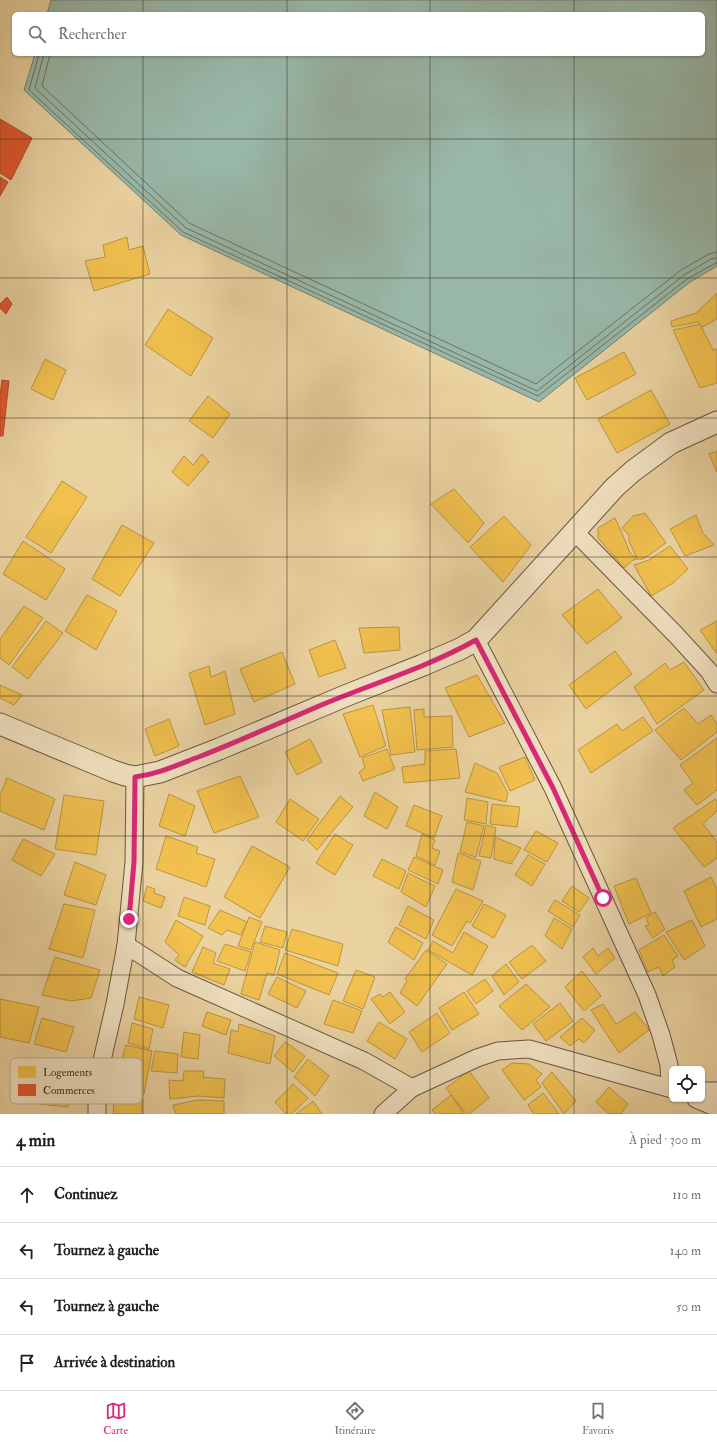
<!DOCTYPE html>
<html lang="fr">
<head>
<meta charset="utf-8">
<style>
	:root { --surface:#fff; --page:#f2f2f2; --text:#202124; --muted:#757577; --line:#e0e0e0; --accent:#db2777 }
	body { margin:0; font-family:"IM FELL Double Pica",serif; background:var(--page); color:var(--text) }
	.controls { position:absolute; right:12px; bottom:12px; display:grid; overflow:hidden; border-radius:6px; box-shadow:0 1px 3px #0004 }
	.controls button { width:36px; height:36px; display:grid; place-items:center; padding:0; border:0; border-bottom:1px solid var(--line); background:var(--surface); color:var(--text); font:20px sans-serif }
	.stop { position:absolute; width:12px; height:12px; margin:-9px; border:3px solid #db2777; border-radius:50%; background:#fff }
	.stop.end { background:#db2777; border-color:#fff; box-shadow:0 1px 4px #0008 }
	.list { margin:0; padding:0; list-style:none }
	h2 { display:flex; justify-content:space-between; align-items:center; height:52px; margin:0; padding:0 16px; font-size:17px }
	h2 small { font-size:13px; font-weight:400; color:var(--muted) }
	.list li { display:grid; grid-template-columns:26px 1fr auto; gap:12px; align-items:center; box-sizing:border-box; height:56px; padding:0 16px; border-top:1px solid var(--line) }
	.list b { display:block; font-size:15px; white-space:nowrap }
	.list em { font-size:13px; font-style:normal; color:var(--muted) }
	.icon { flex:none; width:22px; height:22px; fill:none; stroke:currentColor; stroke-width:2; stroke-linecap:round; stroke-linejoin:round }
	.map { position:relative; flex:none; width:717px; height:1114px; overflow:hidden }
	.search { position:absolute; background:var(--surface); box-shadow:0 1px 3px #0004; left:12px; right:12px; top:12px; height:44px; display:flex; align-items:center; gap:10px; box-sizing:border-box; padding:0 14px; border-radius:6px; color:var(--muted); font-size:15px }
	.sheet { height:276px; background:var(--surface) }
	nav { display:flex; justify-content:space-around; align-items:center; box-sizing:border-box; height:56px; border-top:1px solid var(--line); background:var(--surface); font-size:11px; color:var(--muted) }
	nav a { display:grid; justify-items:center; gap:2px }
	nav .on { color:var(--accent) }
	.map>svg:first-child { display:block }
	.water { fill:#98b7a8; stroke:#738173 }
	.homes { fill:#f2c14e; stroke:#bb9541 }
	.shops { fill:#e4572e; stroke:#b24b2b }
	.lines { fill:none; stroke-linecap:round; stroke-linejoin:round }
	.shore { stroke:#6a7366; stroke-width:1 }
	.minor-casing { stroke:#685843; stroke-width:19 }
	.tertiary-casing { stroke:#685843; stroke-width:23 }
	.minor { stroke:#f2e2c2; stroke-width:17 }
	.tertiary { stroke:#f2e2c2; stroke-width:21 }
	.route { stroke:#db2777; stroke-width:5 }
	.grid { fill:none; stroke:#3c2f24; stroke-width:1; stroke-opacity:0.55 }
	.key { fill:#f2e2c2; stroke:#bbac93; stroke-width:1 }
	.key-label { font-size:11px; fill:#3c2f24 }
</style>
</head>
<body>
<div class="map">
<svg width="717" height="1114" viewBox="0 0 717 1114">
	<rect width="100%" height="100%" fill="#ebd3a1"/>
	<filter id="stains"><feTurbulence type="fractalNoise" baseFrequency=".005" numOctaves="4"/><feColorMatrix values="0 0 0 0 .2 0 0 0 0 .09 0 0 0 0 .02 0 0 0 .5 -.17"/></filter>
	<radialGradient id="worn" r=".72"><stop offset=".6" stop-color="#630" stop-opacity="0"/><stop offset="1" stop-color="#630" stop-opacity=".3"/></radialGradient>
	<polygon class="water" points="51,0 717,0 717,266 690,282 539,402 181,235 24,90 35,54 703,54 703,14 47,14"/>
	<g class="homes">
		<polygon points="127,237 129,250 143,246 150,274 94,291 85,261 105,257 103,245"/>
		<polygon points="717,293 717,319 702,327 698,322 672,327 671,321 696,313"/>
		<polygon points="168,309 213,338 191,376 145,345"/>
		<polygon points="700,324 713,350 717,349 717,383 700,388 673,330"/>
		<polygon points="624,352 636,374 587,400 575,378"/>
		<polygon points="45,359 66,370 53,400 31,389"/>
		<polygon points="651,390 670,424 617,453 598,419"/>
		<polygon points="208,396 230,414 213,438 189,421"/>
		<polygon points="717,451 717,472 709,454"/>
		<polygon points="202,454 209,462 188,486 172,472 184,456 193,465"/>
		<polygon points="62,481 87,497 51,553 26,537"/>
		<polygon points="454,489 484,523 468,543 431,504"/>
		<polygon points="645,513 666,543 643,559 637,559 629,541 629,535 622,528 633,516"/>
		<polygon points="696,515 703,533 714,545 685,556 670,529"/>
		<polygon points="504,516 531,545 503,582 470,547"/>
		<polygon points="615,518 625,540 630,553 637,559 633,560 624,568 598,538 598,528"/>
		<polygon points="122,525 154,543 120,596 92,579"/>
		<polygon points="23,541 65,569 46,600 3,574"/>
		<polygon points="670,546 688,569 673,583 651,596 634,565 649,560"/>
		<polygon points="598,589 622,618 587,644 562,615"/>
		<polygon points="87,595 117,611 96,650 65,631"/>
		<polygon points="24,606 43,618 9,665 0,658 0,639"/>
		<polygon points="46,621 63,633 28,679 12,667"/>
		<polygon points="717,621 717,654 700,630"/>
		<polygon points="399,627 400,650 364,653 359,628"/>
		<polygon points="335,640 346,668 319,677 309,650"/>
		<polygon points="615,651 632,674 586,709 569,685"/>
		<polygon points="282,652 295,684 254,702 240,669"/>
		<polygon points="684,662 704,690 657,724 634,687 665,663 670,670"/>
		<polygon points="209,666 211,677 225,671 235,714 205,725 189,673"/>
		<polygon points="477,675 505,723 469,737 445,688"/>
		<polygon points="0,685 22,695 14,705 0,698"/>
		<polygon points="373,705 386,746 360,757 343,714"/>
		<polygon points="410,707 415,752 391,755 382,710"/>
		<polygon points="684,708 698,724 711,715 717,724 717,732 681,760 655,730"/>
		<polygon points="424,709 424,717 452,716 453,747 417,750 414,710"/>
		<polygon points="643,717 653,731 591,773 578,750 617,724 622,731"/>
		<polygon points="169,719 179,746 155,756 145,729"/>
		<polygon points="717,738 717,790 697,805 684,790 693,783 680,765"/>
		<polygon points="310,739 322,762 297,775 285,752"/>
		<polygon points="387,749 395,769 363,781 359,772 365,768 362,758"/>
		<polygon points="456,749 460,778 404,783 402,767 425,764 425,751"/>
		<polygon points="525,757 535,780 510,791 499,767"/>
		<polygon points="475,763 497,773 508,793 506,802 465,792"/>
		<polygon points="240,776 259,817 214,833 197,791"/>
		<polygon points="7,778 55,799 44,830 0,811 0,795"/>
		<polygon points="375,792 398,807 387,829 364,816"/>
		<polygon points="169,794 195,806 185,836 159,826"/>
		<polygon points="64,795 104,801 96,855 55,849"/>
		<polygon points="340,796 353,807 317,850 307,840"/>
		<polygon points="467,798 488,802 486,824 464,820"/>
		<polygon points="290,799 319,819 303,841 276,822"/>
		<polygon points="715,799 717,801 717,811 703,824 717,842 717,858 704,867 673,828"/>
		<polygon points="492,804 520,807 517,827 490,824"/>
		<polygon points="414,805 442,816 434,838 406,826"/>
		<polygon points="467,822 484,826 476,857 460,852"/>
		<polygon points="486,825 496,828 491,858 479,856"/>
		<polygon points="536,831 558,843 547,862 524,850"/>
		<polygon points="335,834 353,845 335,875 316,863"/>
		<polygon points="422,834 435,840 432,848 440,851 435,865 416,856"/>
		<polygon points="166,836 198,847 196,853 215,859 206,887 156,869"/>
		<polygon points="495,837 521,848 511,864 494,859"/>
		<polygon points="23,839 55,854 41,876 12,860"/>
		<polygon points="252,846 290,867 260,918 224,897"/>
		<polygon points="458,853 481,861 473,890 452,882"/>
		<polygon points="528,855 545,864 532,886 515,875"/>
		<polygon points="414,857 443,870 438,884 408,870"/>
		<polygon points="382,859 406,871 399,889 373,876"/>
		<polygon points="75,862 106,875 96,905 64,895"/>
		<polygon points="408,873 435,886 426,907 401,892"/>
		<polygon points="711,877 717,889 717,919 701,927 684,891"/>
		<polygon points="636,878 651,913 629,924 614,886"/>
		<polygon points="147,886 155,889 154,893 165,897 161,908 143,901"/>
		<polygon points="572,886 589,898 579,912 562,901"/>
		<polygon points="456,889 483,901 470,923 467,921 452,946 432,935"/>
		<polygon points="184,897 210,906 205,925 178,916"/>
		<polygon points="555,900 580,915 573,927 548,911"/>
		<polygon points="64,904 95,910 83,958 49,949"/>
		<polygon points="484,904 506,915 494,938 472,926"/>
		<polygon points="408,906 434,920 426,939 399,925"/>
		<polygon points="220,910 247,922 241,935 227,930 222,935 208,928"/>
		<polygon points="655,912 665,929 653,938 645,926 649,925 646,918"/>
		<polygon points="249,917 262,922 251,950 238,946"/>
		<polygon points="554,918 572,929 562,949 545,936"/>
		<polygon points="176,920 203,936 185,967 175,960 179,955 165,942"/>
		<polygon points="692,920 705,946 684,960 666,932"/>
		<polygon points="265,926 287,932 283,948 260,942"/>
		<polygon points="396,927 423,943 414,960 388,942"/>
		<polygon points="292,929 343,944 338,966 285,950"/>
		<polygon points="464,932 488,946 472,975 428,950 433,941 453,953"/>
		<polygon points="664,935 678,956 672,960 675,967 663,976 659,967 648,972 639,950"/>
		<polygon points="255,942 280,950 274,975 267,973 259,1000 241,994"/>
		<polygon points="225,944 251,952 245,971 217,961"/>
		<polygon points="532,945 546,961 522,979 509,962"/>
		<polygon points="203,947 216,953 213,963 230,969 224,985 192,972"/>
		<polygon points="593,948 598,956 608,948 615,958 596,974 583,957"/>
		<polygon points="426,950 447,964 417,1006 400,993 407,981 405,979"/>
		<polygon points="285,953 338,973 329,995 277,974"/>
		<polygon points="55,957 100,970 91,998 71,1001 42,995"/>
		<polygon points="506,964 519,982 504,995 492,976"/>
		<polygon points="356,970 375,977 363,1009 343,1001"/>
		<polygon points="582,971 601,996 584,1011 565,987"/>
		<polygon points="277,977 306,991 297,1008 268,994"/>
		<polygon points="485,979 493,991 476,1004 467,991"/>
		<polygon points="526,984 550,1007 522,1030 499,1006"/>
		<polygon points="390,992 405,1012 390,1024 371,999 380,994 383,997"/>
		<polygon points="464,992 479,1014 452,1030 439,1008"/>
		<polygon points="139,997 169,1005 163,1028 134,1019"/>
		<polygon points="0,999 39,1007 29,1043 0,1037"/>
		<polygon points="333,1000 362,1011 353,1033 324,1024"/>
		<polygon points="560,1003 573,1021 546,1041 533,1024"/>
		<polygon points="603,1004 616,1024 635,1012 649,1030 619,1053 591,1010"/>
		<polygon points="207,1012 231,1020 226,1035 202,1026"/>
		<polygon points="437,1013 450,1033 422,1052 409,1032"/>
		<polygon points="42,1018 74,1027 66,1052 34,1044"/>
		<polygon points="582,1018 595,1030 584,1043 579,1039 570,1046 560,1037"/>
		<polygon points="379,1022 407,1039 395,1059 367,1041"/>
		<polygon points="132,1023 153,1029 149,1049 128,1043"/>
		<polygon points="239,1024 275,1036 270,1064 228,1053 231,1030 238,1032"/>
		<polygon points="184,1032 200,1035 198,1059 181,1057"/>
		<polygon points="285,1042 305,1056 293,1072 274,1056"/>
		<polygon points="126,1045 152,1051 144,1094 113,1090"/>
		<polygon points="155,1051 178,1054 177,1073 151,1071"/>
		<polygon points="308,1059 329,1076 315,1096 294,1077"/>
		<polygon points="512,1063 529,1064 542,1074 536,1080 541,1087 524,1100 502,1070"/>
		<polygon points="44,1066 72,1072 68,1107 39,1104"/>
		<polygon points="184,1071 204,1071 203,1077 225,1079 224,1098 199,1096 170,1099 169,1080 183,1081"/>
		<polygon points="469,1071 489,1098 469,1114 466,1114 446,1088"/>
		<polygon points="552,1072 576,1101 564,1114 542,1083"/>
		<polygon points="293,1084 308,1098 292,1114 286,1114 275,1102"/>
		<polygon points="609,1087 628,1104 621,1114 609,1114 596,1102"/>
		<polygon points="543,1093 559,1114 534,1114 528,1105"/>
		<polygon points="451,1095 464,1114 435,1114 432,1110"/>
		<polygon points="114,1098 142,1098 142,1114 113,1114"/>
		<polygon points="198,1100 224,1101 224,1114 176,1114 173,1105"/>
		<polygon points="313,1101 322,1114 296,1114"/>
	</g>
	<g class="shops">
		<polygon points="0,119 32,138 11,180 0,173"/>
		<polygon points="0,177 8,182 0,196"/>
		<polygon points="7,297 12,304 6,314 0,308 0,304"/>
		<polygon points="2,380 9,381 3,436 0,436 0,395"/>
	</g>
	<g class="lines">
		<g class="shore">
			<polyline points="39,54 29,90 183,232 538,396 687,279 714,264 717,263"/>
			<polyline points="44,54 35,88 186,228 537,391 684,275 711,259 717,258"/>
			<polyline points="50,54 42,86 189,223 536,384 681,270 709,254 717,252"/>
		</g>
		<defs>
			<g id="minor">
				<polyline points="575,532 676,635 709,671 717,684"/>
				<polyline points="476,640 553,788 647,995 661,1035 669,1065 670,1088 672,1088"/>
				<polyline points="126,945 177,978 364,1061 412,1088"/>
				<polyline points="702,1091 717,1091"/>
				<polyline points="696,1099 717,1108"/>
				<polyline points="97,1114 97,1088 100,1069 115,1004 126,945 134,862 135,777"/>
				<polyline points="383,1114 412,1088 477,1058 498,1051 529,1049 672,1089"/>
			</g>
			<polyline id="tertiary" points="0,724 113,771 125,775 135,777 160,772 219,749 345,696 423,665 460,649 476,640 615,487 633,471 671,443 717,422"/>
		</defs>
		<use href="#minor" class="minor-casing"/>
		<use href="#tertiary" class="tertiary-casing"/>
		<use href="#minor" class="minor"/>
		<use href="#tertiary" class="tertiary"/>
	</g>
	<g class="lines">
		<path class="route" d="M129,919l5,-57 1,-85c24,-3 44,-13 66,-21 40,-16 79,-33 118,-50 52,-22 107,-38 157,-66l77,148 50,110"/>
	</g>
	<path class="grid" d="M143,0v14M287,0v14M430,0v14M574,0v14M143,54v1060M287,54v1060M430,54v1060M574,54v1060M0,139h717M0,278h717M0,418h717M0,557h717M0,696h717M0,836h717M0,975h717"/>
	<rect x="10" y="1058" width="132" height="46" rx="6" class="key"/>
	<rect x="18" y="1066" width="18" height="12" fill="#f2c14e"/>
	<rect x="18" y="1084" width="18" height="12" fill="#e4572e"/>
	<g class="key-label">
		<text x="43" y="1076">Logements</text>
		<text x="43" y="1094">Commerces</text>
	</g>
	<rect width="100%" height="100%" filter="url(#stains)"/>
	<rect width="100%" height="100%" fill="url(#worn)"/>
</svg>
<div class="controls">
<button><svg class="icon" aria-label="locate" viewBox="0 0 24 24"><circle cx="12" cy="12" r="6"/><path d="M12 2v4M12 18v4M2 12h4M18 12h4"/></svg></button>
</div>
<div class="stop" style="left:603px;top:898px"></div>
<div class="stop end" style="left:129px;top:919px"></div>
<div class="search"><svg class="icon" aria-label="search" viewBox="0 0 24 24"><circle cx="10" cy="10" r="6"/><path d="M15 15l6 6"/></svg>Rechercher</div>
</div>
<section class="sheet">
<h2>4 min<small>À pied · 300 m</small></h2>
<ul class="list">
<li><svg class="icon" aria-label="ahead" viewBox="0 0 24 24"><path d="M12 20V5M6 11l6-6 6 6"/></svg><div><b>Continuez</b></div><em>110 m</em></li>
<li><svg class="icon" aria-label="left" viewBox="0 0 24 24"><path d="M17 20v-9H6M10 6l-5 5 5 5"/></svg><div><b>Tournez à gauche</b></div><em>140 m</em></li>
<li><svg class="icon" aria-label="left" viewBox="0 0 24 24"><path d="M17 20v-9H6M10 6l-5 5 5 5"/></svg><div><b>Tournez à gauche</b></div><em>50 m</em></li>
<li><svg class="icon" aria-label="arrive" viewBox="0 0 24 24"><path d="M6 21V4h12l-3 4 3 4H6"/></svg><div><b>Arrivée à destination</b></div></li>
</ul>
</section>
<nav>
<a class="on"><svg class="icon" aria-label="map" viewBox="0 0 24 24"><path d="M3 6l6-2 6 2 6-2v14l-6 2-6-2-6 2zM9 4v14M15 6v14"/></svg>Carte</a>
<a><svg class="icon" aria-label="directions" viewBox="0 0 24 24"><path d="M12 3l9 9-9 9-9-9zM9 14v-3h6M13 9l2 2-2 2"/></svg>Itinéraire</a>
<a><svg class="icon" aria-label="saved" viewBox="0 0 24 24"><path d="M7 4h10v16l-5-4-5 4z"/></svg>Favoris</a>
</nav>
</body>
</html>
